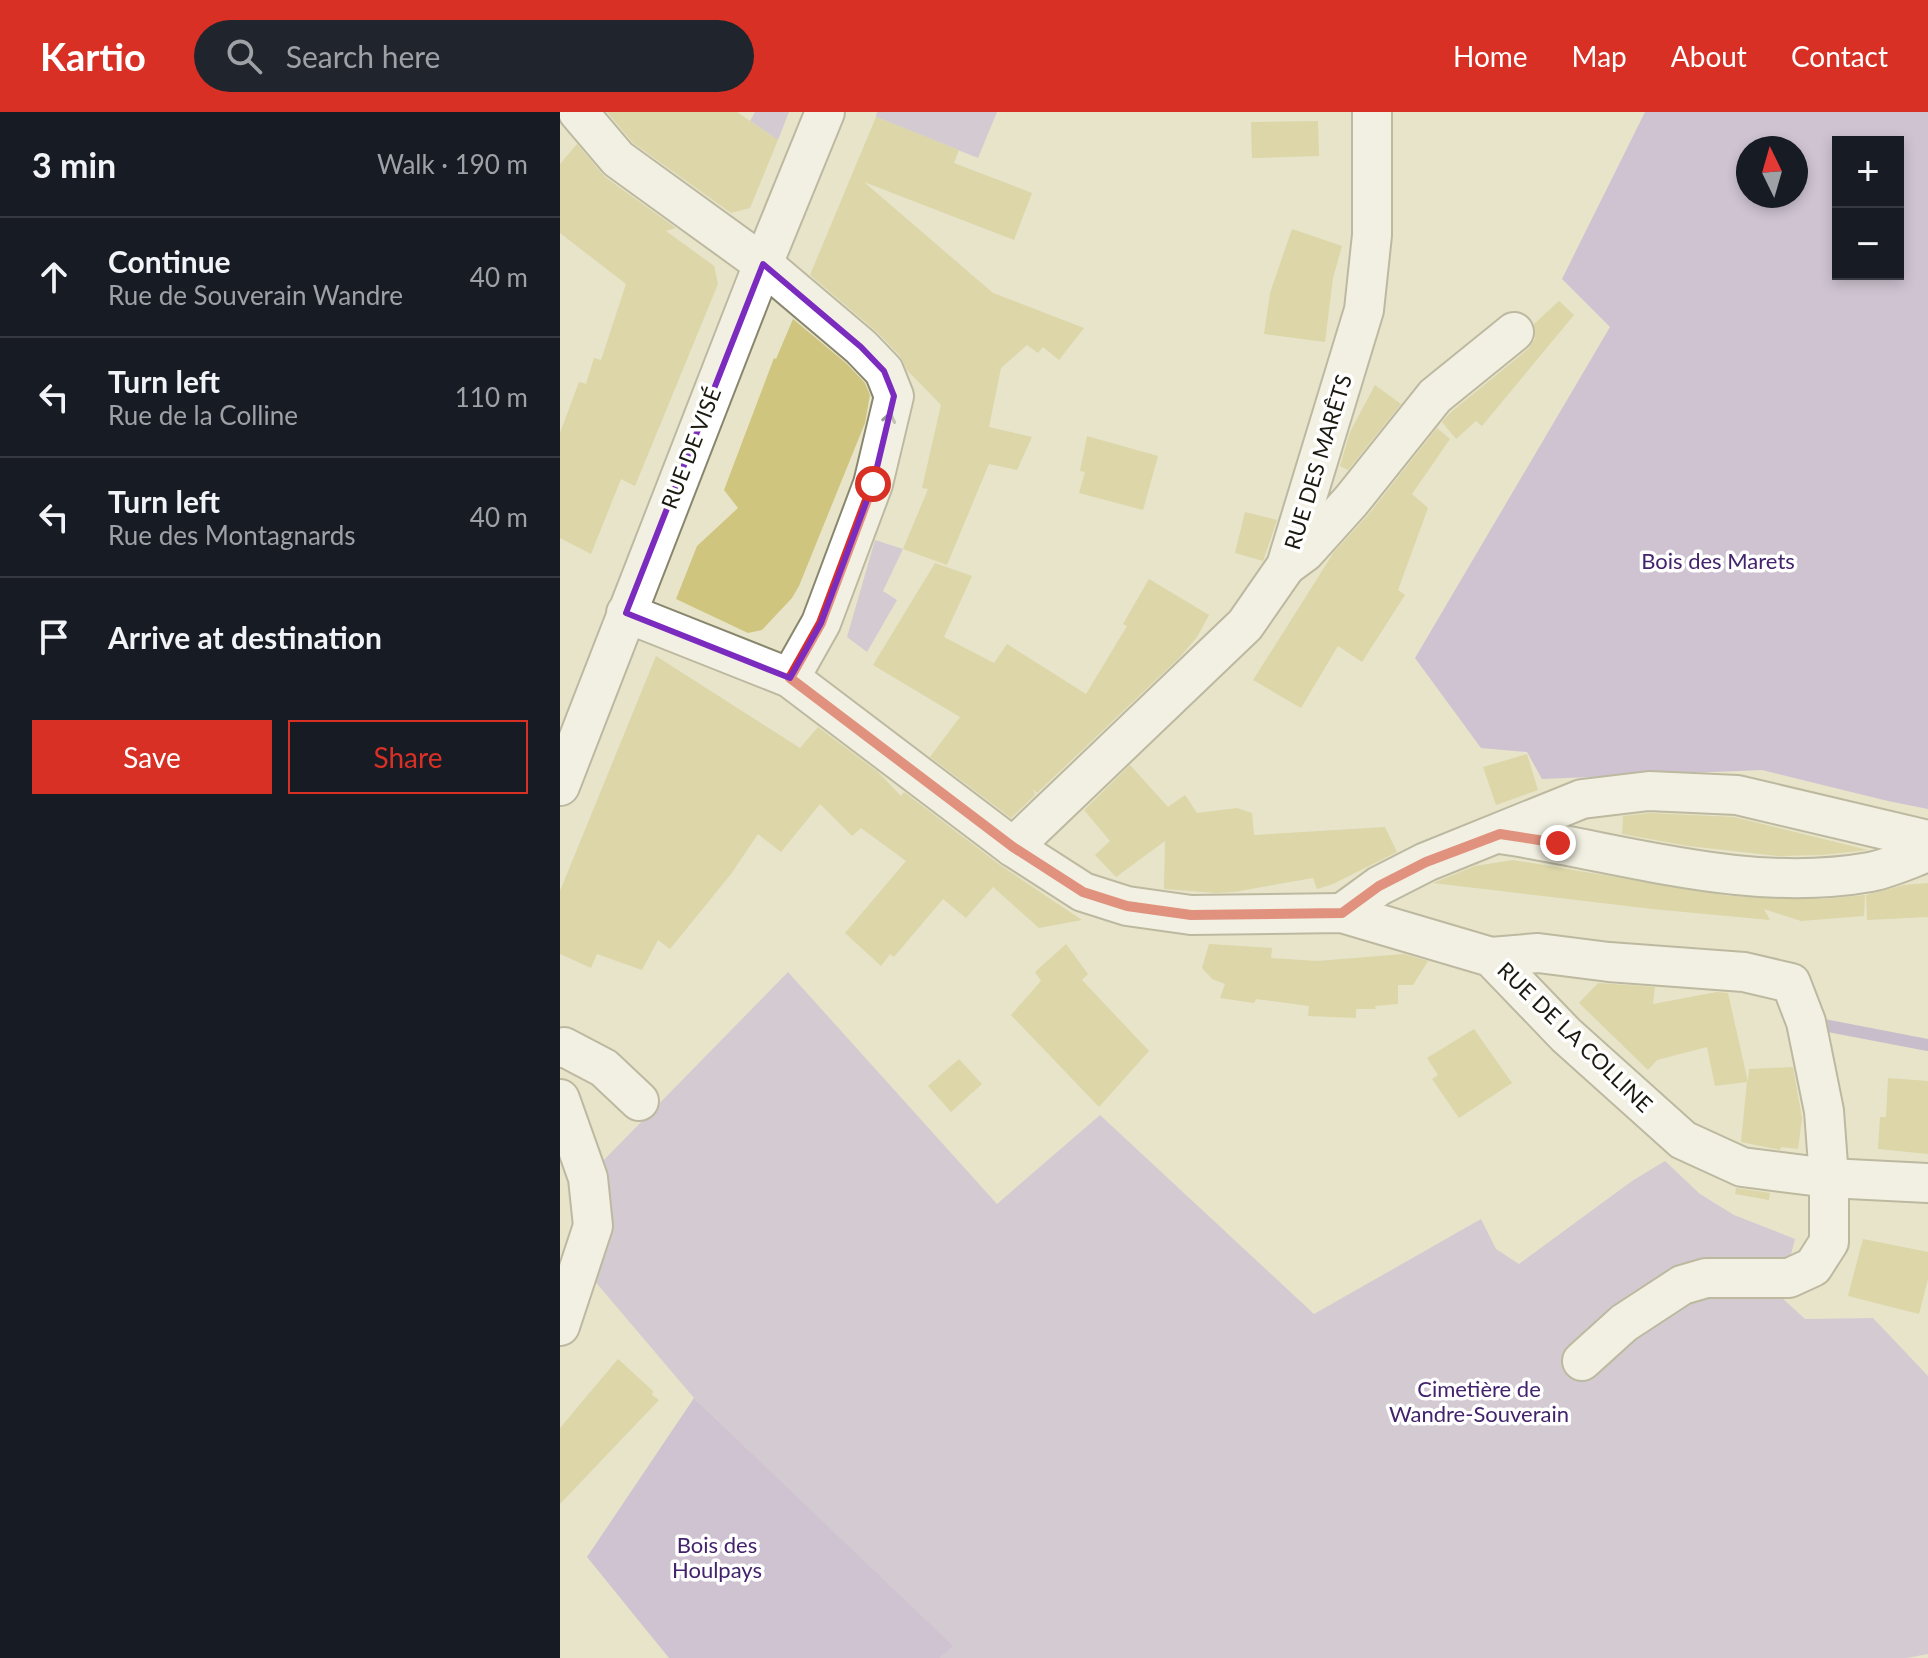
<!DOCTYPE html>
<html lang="en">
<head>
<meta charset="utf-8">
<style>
	:root { --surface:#171b24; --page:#20242c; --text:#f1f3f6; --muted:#9ea1a6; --line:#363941; --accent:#d93025 }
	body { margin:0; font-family:Lato,sans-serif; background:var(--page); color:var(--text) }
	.controls { position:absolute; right:24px; top:24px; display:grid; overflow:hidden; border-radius:0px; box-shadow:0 4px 12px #0003 }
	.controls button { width:72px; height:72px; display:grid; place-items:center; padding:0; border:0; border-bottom:2px solid var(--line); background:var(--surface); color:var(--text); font:40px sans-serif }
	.compass { position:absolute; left:1176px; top:24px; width:72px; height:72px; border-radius:50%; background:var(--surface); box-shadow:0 4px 12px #0003; rotate:355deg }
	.stop { position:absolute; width:24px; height:24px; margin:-18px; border:6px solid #d93025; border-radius:50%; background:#fff }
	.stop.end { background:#d93025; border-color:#fff; box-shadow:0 2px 8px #0008 }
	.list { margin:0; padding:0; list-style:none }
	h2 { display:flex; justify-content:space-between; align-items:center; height:104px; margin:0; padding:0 32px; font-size:34px }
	h2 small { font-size:26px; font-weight:400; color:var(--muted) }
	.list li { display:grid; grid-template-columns:52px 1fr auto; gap:24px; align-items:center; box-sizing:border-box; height:120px; padding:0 32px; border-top:2px solid var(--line) }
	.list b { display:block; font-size:30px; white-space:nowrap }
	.list p { margin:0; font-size:26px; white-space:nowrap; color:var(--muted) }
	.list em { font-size:26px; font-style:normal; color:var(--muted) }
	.actions { display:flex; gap:16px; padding:24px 32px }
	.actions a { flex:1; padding:18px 0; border:2px solid var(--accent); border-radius:0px; text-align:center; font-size:28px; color:var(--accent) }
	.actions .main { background:var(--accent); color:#fff }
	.icon { flex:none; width:44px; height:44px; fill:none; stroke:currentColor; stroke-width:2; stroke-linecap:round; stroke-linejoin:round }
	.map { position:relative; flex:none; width:1368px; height:1546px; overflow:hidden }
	header { display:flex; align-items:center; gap:48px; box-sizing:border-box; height:112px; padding:0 40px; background:var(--accent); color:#fff }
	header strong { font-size:38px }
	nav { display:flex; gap:44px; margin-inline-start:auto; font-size:28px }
	.search { width:560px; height:72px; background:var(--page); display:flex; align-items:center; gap:20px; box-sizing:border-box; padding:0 28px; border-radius:44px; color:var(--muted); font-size:30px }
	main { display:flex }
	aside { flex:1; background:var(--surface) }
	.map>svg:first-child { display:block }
	.green { fill:#bcabdc }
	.forest { fill:#b19bd9; fill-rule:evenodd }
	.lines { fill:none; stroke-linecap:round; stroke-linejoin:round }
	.stream { stroke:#a38ecb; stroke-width:12 }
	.building { fill:#cfc57f }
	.minor-casing { stroke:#89866e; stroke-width:42 }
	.minor { stroke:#fff; stroke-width:38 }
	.oneway { stroke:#989894 }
	.route { stroke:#d93025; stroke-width:10 }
	.marked { fill:none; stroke:#7b2cbf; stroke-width:6; stroke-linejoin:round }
	.labels { text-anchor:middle; stroke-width:7; stroke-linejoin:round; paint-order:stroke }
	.street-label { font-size:22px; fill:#1b1a11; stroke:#fff }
	.park-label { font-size:22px; fill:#43236c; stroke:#fff }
</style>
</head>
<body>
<header>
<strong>Kartio</strong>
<div class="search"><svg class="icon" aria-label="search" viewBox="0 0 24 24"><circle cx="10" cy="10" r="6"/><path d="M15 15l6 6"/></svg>Search here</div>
<nav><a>Home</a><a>Map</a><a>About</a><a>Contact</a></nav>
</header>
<main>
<aside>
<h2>3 min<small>Walk · 190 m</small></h2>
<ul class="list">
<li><svg class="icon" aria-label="ahead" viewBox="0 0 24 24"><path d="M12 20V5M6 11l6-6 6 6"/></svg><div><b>Continue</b><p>Rue de Souverain Wandre</p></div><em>40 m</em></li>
<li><svg class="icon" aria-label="left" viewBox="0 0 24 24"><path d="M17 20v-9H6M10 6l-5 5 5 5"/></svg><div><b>Turn left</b><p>Rue de la Colline</p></div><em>110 m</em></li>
<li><svg class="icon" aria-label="left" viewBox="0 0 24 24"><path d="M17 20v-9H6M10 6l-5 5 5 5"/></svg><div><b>Turn left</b><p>Rue des Montagnards</p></div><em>40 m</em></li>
<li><svg class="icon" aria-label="arrive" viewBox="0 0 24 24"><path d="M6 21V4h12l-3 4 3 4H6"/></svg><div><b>Arrive at destination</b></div></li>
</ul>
<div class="actions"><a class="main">Save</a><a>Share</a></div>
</aside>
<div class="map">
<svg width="1368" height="1546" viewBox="0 0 1368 1546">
	<rect width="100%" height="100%" fill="#e7e4ca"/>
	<g class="green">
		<polygon points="195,0 229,0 218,28 190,9"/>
		<polygon points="317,0 437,0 418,46 316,5"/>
		<polygon points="315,428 343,437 323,479 337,488 307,540 287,525"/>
		<polygon points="228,860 437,1092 540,1003 754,1202 921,1107 936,1137 959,1152 1072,1069 1105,1049 1140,1082 1174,1103 1235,1127 1220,1184 1245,1207 1313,1206 1368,1264 1368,1542 1347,1546 380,1546 392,1534 134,1286 33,1167 39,1053"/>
	</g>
	<g class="forest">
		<path d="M1085,0h283v697l-40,-8 -126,-31 -220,9 -15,-27 -46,-4 -66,-90 195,-331 -48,-48zM1278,30h60v132h-60zM1188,36h48v48h-48z"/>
		<polygon points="134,1286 393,1534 380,1546 109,1546 27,1445"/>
	</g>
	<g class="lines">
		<polyline class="stream" points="1253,911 1368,933"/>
	</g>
	<g class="building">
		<polygon points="47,0 177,0 218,28 190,96 171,101 73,31"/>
		<polygon points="316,5 399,38 394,51 472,81 454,128 304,70 433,181 524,216 499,248 483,235 478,241 467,233 441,256 429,315 472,325 457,358 429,352 387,453 343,437 368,377 362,376 381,293 347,258 340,244 317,220 250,163"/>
		<polygon points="758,9 759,44 692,46 691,10"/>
		<polygon points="17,32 45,65 116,116 106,119 154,154 158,172 75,374 61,367 31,442 0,426 0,321 19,270 26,272 34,246 41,248 66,172 0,121 0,52"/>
		<polygon points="732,117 782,134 773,166 765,230 704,222 710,181"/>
		<polygon points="999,189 1014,203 922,314 916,309 896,327 882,310 891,300 968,237 975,227 974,212"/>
		<polygon points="233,207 286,251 305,271 310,283 305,311 239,474 232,486 202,518 188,521 116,487 137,434 178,396 164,378 214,246 216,247"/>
		<polygon points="815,273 841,292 788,358 780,354 790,320"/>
		<polygon points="877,316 890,327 852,382 868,396 838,478 845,483 802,550 778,534 741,596 693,568 774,440 808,403"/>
		<polygon points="527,324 598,344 583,398 519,381 525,360 520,359"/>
		<polygon points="685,400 717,408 703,449 675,441"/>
		<polygon points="375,451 412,464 384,525 434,551 447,532 526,582 567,514 563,512 589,467 649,503 637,525 620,545 477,681 473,677 475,683 451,706 370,645 400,605 313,553"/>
		<polygon points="96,544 240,636 258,615 318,660 341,684 344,680 440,753 522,808 479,816 433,775 406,806 383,787 334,845 330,842 321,854 285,821 346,749 301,716 292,724 260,692 221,740 198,722 171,762 110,837 98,828 82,858 37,842 31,856 0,842 0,779"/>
		<polygon points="967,642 978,678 936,693 923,655"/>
		<polygon points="570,653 608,695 625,683 637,701 677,696 692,701 694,723 825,715 837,740 773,772 757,777 753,766 674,780 656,781 604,777 605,729 556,765 535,743 550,729 524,698"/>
		<polygon points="1090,701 1174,705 1308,738 1262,743 1218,744 1128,734 1062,722 1063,704"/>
		<polygon points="953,748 1169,784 1264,787 1305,783 1304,804 1241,809 1204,797 1210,808 1092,797 873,771 915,754"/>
		<polygon points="1368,771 1368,805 1307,808 1306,783 1344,773"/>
		<polygon points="506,832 528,862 522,868 589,939 539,995 451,903 481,869 475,860"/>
		<polygon points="649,832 712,836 711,846 757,849 844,842 868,849 853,873 838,873 838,892 815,894 816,897 796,897 796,906 748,904 749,894 696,887 694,891 660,886 665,872 652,867 642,856"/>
		<polygon points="1038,871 1095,875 1093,892 1157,880 1168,881 1188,970 1189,957 1233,955 1242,1006 1238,1037 1221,1035 1220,1038 1181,1030 1187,970 1155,974 1147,935 1097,948 1088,958 1019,891"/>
		<polygon points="914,917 952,971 899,1006 872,967 878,963 867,946"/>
		<polygon points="399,947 422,972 391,1000 368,974"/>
		<polygon points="1328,966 1368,969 1368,1042 1318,1037 1320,1005 1326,1005"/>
		<polygon points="1176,1076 1210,1081 1209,1088 1175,1082"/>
		<polygon points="1303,1127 1368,1140 1368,1167 1359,1202 1288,1184"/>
		<polygon points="58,1247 93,1279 92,1283 99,1288 0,1392 0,1316"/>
	</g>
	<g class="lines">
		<defs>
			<g id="minor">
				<polyline points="18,0 58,47 203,152 301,235 324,259 334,284 313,372 261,511 230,566"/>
				<polyline points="726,454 745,440 791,389 875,284 954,220"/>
				<polyline points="66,501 230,566 453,735 523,780 567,794 631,803 782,801 931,845 1006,923 1123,1028 1182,1055 1269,1066 1368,1071"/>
				<polyline points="0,674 203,152 265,0"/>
				<path d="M940,722c122,18 246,60 370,38 20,-4 39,-13 58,-20"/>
				<polyline points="453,735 685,513 726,454 804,198 812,123 812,0"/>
				<polyline points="782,801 819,774 866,750 1022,687 1089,679 1177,683 1368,728"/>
				<polyline points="931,845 978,841 1049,850 1184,860 1231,871 1246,910 1264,999 1269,1066 1269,1130 1253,1155 1229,1166 1146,1166 1122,1173 1064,1211 1022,1249"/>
				<polyline points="0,936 4,935 44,956 79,989"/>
				<polyline points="0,987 28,1066 33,1114 0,1214"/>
			</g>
		</defs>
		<use href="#minor" class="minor-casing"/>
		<use href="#minor" class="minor"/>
	</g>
	<defs><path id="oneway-shaft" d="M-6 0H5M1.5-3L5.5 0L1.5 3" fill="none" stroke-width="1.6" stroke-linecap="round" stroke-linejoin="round" transform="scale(2)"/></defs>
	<use class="oneway" href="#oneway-shaft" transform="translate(328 312) rotate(-77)"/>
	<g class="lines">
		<polyline class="route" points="313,372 261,511 230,566 453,735 523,780 567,794 631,803 782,801 819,774 866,750 940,722 998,731"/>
	</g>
	<path d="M0 0H1368V1546H0ZM203,152l98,83 23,24 10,25 -21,88 -52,139 -31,55 -164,-65z" fill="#e7e4ca" fill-opacity=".55" fill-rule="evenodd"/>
	<path class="marked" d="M203,152l98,83 23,24 10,25 -21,88 -52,139 -31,55 -164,-65z"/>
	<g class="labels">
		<g class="street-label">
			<text transform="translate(131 336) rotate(-69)" y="8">RUE DE VISÉ</text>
			<text transform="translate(758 350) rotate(-73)" y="8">RUE DES MARÊTS</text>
			<text transform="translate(1015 925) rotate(44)" y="8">RUE DE LA COLLINE</text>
		</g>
		<g class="park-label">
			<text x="1158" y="457">Bois des Marets</text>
			<text x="919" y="1285">Cimetière de<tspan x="919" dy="25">Wandre-Souverain</tspan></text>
			<text x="157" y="1441">Bois des<tspan x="157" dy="25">Houlpays</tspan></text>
		</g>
	</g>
</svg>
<div class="controls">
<button>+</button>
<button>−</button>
</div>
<svg class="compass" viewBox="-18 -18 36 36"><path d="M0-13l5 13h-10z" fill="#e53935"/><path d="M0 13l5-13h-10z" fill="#9ea1a6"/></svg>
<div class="stop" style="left:313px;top:372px"></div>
<div class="stop end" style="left:998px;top:731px"></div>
</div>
</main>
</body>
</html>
